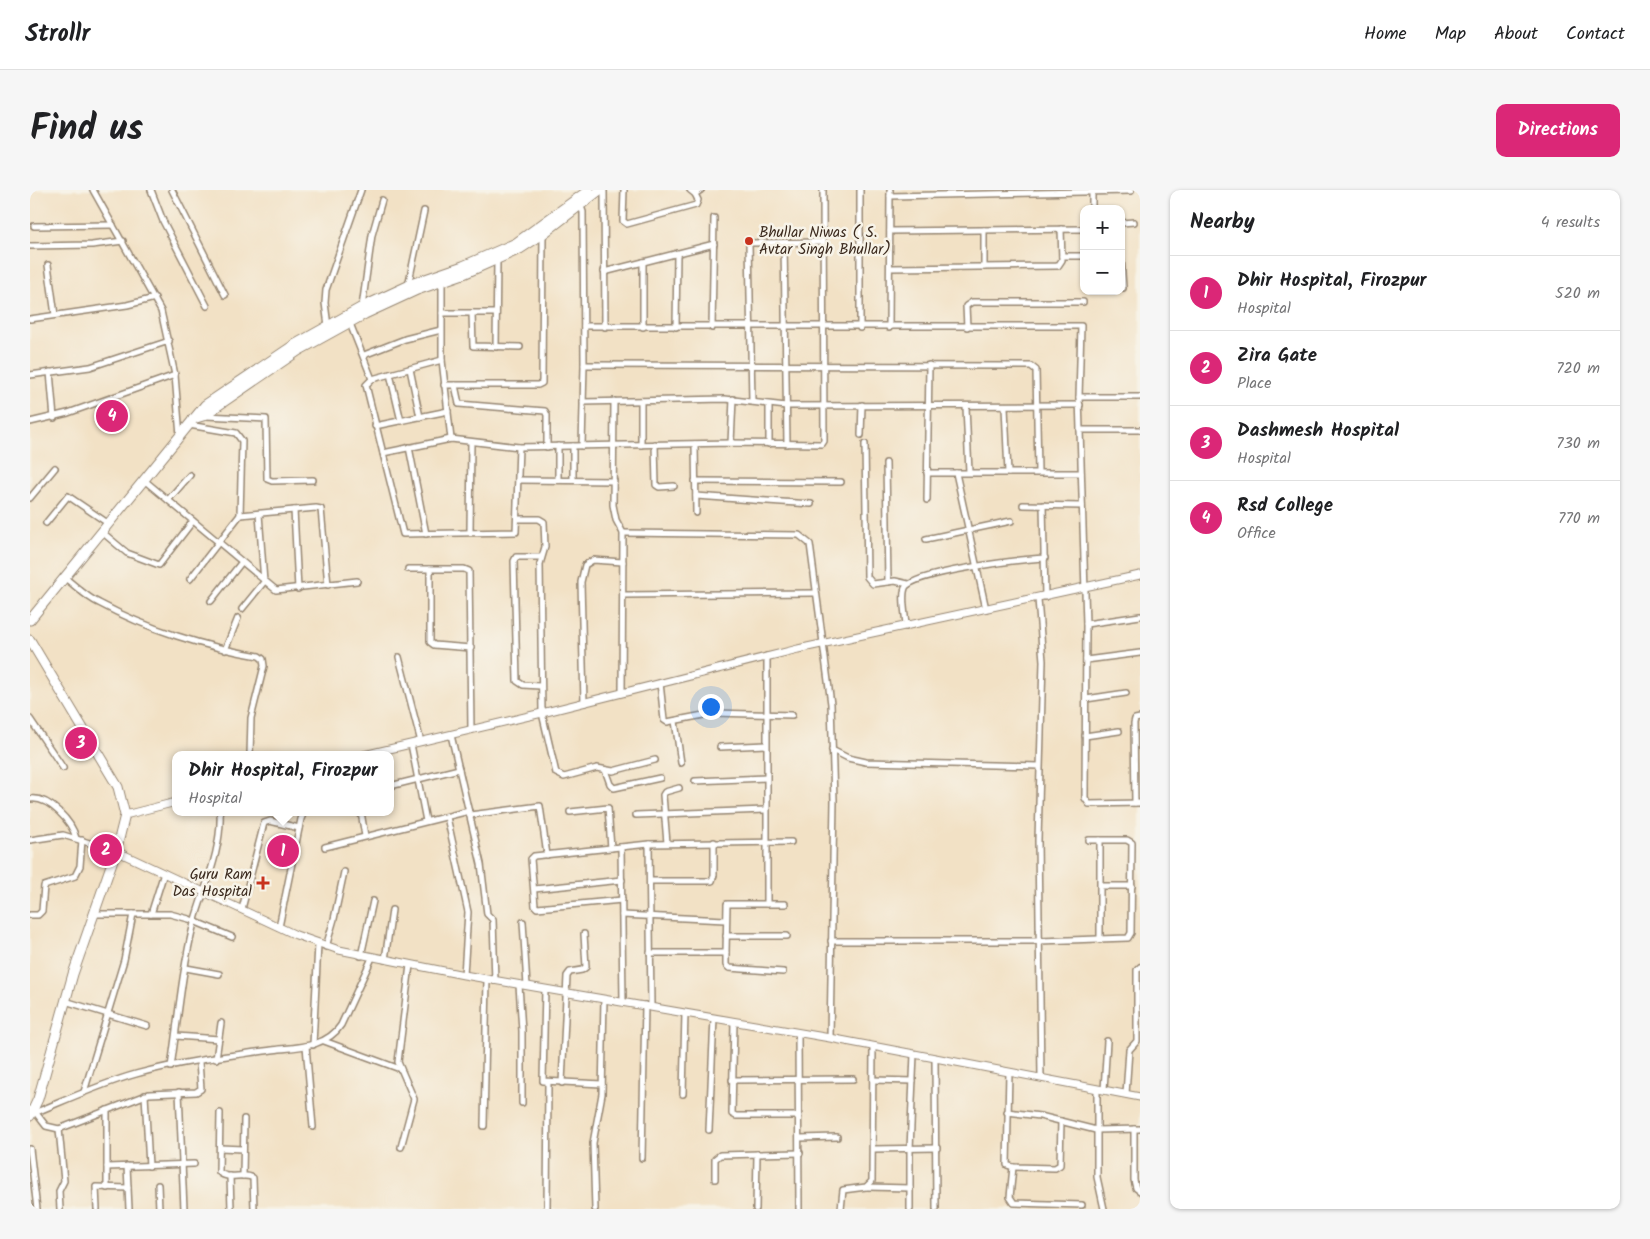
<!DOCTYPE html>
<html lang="en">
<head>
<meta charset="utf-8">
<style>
	:root { --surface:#fff; --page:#f6f6f6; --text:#202124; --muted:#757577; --line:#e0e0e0; --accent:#db2777 }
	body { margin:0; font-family:Kalam,sans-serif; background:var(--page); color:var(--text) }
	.controls { position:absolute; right:15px; top:15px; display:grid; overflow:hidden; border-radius:10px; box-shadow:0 1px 4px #0004 }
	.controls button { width:45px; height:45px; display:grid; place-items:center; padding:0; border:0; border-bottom:1px solid var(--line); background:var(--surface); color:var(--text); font:25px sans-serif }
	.you { position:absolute; left:680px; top:516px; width:18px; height:18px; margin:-12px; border:4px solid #fff; border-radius:50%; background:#1a73e8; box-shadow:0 0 0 8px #1a73e833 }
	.badge { display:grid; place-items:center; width:32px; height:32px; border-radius:50%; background:var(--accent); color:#fff; font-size:16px; font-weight:700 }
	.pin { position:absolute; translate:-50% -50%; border:2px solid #fff; box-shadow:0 1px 5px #0006 }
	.popup { position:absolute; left:142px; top:561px; width:222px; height:65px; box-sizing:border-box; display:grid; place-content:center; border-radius:10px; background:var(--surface); filter:drop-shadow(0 1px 4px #0005); font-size:16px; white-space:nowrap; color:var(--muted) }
	.popup b { font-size:19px; color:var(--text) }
	.popup::after { content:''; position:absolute; left:50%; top:100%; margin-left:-10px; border:10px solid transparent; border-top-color:var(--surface) }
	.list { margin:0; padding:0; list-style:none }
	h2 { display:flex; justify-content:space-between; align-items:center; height:65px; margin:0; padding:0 20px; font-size:21px }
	h2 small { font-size:16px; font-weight:400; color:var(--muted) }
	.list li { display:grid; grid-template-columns:32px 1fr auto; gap:15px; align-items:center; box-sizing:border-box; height:75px; padding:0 20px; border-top:1px solid var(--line) }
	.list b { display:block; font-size:19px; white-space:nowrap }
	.list p { margin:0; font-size:16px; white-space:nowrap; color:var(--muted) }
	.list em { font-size:16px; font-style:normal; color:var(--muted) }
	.map { position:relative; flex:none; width:1110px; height:1019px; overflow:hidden; border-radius:10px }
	header { display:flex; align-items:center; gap:30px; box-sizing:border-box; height:70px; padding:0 25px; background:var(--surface); border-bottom:1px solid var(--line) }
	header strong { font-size:24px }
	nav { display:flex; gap:28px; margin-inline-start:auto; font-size:18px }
	.intro { display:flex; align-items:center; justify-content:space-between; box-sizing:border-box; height:120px; padding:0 30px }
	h1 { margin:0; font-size:35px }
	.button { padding:12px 22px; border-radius:10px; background:var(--accent); color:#fff; font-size:18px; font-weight:700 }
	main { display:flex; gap:30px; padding:0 30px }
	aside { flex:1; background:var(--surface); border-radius:10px; box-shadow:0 1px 4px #0004 }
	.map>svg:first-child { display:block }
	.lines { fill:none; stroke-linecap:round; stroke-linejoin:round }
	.street-casing { stroke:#968672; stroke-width:8 }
	.secondary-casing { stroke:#968672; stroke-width:9 }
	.highway-casing { stroke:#968672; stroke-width:11 }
	.street { stroke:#fff; stroke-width:5 }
	.secondary { stroke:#fff; stroke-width:7 }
	.highway { stroke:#fff; stroke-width:9 }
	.poi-dot { fill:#c8321e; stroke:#f7f3e8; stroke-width:2 }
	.labels { text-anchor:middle; stroke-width:5; stroke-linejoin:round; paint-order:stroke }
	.poi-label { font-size:15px; fill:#3b2a1e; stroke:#f7f3e8; text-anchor:start }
</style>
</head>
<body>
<header>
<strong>Strollr</strong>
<nav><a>Home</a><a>Map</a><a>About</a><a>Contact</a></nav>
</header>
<div class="intro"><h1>Find us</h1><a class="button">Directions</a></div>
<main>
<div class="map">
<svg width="1110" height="1019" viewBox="0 0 1110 1019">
	<rect width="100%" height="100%" fill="#f7f3e8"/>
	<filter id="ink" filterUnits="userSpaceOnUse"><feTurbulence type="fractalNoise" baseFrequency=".02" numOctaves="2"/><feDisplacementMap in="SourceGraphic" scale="10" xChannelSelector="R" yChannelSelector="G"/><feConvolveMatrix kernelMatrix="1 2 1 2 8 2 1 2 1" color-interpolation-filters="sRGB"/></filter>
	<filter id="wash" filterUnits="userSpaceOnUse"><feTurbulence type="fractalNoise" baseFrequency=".0096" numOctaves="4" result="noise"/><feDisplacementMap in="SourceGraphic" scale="20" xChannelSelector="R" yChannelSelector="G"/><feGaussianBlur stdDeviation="1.12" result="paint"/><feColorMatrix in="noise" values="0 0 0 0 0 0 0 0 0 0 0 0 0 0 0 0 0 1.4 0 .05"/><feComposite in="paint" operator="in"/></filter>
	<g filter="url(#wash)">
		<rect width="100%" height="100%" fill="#f2e1c5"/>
	</g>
	<g filter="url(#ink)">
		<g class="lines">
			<defs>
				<g id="street">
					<polyline points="63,0 131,121 145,185 150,246"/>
					<polyline points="121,0 133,31 177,116"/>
					<polyline points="142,0 195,105"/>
					<polyline points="574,0 575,137"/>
					<polyline points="594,0 593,31 597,34 666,15 668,10 665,4"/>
					<polyline points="660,0 665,4 671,0"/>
					<polyline points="830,0 830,138"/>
					<polyline points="860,6 1101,1"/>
					<polyline points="550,14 553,22 554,175 552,256"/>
					<polyline points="1062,19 1062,3"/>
					<polyline points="1091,33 1104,32"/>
					<polyline points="4,36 83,35"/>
					<polyline points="954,40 954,77"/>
					<polyline points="860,41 1054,39"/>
					<polyline points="754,53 757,254"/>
					<polyline points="0,56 62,55 93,51"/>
					<polyline points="1032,66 1054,66"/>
					<polyline points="1091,68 1093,98"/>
					<polyline points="613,72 613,137"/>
					<polyline points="18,75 25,125"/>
					<polyline points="860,78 1028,76 1032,70 1031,39"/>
					<polyline points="574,82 684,54"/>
					<polyline points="412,90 412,170 421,249"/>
					<polyline points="378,96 394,21"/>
					<polyline points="332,117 342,45 352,10"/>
					<polyline points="412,123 466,123"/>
					<polyline points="442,123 443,156 490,157"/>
					<polyline points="0,129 97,115 125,108"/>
					<polyline points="319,131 342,189"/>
					<polyline points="298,136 295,113 296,100 331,0"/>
					<polyline points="554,136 1051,136 1049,207 1056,434 1055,608 1059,614 1110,613"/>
					<polyline points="646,137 647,63"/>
					<polyline points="937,137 936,116 942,112 1053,112"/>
					<polyline points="682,138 684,28"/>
					<polyline points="859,138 860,0"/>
					<polyline points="466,157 467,70"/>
					<polyline points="334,165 375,149 411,140"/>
					<polyline points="412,170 342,189 336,195 373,344 486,342 489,257"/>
					<polyline points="554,175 1001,176 1006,180 1008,282"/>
					<polyline points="380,179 390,227"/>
					<polyline points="20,182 24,228"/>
					<polyline points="360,184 371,231"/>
					<polyline points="0,185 60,177 139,151"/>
					<polyline points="414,195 508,195 512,193 513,44"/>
					<polyline points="425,195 429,214 515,221 517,225 517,257"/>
					<polyline points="1049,207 1110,207"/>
					<polyline points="584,211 583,315 586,330 593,343 592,503"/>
					<polyline points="553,212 695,209 756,216 1050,215"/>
					<polyline points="722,212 719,53 792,52"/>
					<polyline points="936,217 939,282"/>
					<polyline points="975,217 978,283"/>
					<polyline points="176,226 236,229 237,289 242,291 283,290"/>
					<polyline points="0,232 38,223 145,185"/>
					<polyline points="159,235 206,243 212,251 210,325 160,389"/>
					<polyline points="345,236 418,221"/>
					<polyline points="1050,240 1110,240"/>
					<polyline points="831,245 832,215"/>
					<polyline points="701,253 703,209"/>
					<polyline points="625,254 626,295 629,297 644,296"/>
					<polyline points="665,254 666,323"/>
					<polyline points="739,254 739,215"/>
					<polyline points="835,254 837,387 843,394 865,391 878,394"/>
					<polyline points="611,255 611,211"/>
					<polyline points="528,256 528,290"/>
					<polyline points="379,257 396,344"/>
					<polyline points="353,263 421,249 489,257 701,253 792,254 794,251 793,0"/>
					<polyline points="856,273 858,392"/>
					<polyline points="897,283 1051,283"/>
					<polyline points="926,283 956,419"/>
					<polyline points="114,290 246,400 327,391"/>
					<polyline points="489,290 584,291"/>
					<polyline points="543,290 543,256"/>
					<polyline points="665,291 811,292"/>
					<polyline points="666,306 781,314"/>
					<polyline points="0,308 25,278"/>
					<polyline points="138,310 160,285"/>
					<polyline points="897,310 899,175"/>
					<polyline points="993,315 1052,316"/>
					<polyline points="1013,315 1015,407"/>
					<polyline points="264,320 268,399"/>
					<polyline points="210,325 286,318 291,319 298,395"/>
					<polyline points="488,329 509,329 514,332 515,357 510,374 512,523 526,583 534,587 567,578 583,581 625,570"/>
					<polyline points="16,333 38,306 79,334"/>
					<polyline points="72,342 97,363 129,375 163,331"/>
					<polyline points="440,342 441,252"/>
					<polyline points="593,343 769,345 780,354 801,514 804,610 800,848"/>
					<polyline points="896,349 981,331"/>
					<polyline points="378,379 434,379 439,381 441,540"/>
					<polyline points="400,379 400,452 404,455 441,458"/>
					<path d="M35,388c11,8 21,19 34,25 48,26 106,44 160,53l4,3 1,7 -13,52 -1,37"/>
					<polyline points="594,405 785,403"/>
					<polyline points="1008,409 1013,471 1008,650 1011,888"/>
					<polyline points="181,411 211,373"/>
					<polyline points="212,419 234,392 229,324"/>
					<polyline points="1056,434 1110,426"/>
					<path d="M876,437c0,-11 -5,-29 -1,-39 8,-16 119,-29 140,-30"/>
					<polyline points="195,460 208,428"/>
					<polyline points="369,467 391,552"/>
					<polyline points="1056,470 1110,463"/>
					<polyline points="630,493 634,530 637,532 684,523 762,525"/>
					<polyline points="510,496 493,495 487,491 484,371 486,367 511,367"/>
					<polyline points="1056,509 1096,503"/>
					<polyline points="554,513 551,392 555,375 563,370 593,372"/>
					<polyline points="0,529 33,578"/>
					<polyline points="645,531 651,573"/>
					<polyline points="421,545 451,674 457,724 463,730 465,791"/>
					<polyline points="1055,546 1089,541"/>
					<polyline points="381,554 396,631"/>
					<polyline points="690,557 736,555"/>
					<polyline points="802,560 818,568 836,572 1009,576"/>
					<polyline points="575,580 580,594 584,598 630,588"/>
					<polyline points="665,591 736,588"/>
					<polyline points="360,596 429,579"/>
					<path d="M0,609c19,-3 42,23 46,39"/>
					<polyline points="1105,613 1104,533 1105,529 1110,528"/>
					<polyline points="331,622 335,646"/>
					<polyline points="540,622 578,618 581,658"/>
					<polyline points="440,625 510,616 517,665"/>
					<polyline points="606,625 735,620"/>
					<polyline points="417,627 438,722 434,785"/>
					<polyline points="0,650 33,645 86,661"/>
					<polyline points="1070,650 1070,750"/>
					<polyline points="637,653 633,605 635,602 649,598"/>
					<polyline points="619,654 621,816"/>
					<polyline points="295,657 439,621"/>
					<polyline points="591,657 593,812"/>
					<polyline points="621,691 682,691 684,685 684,652"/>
					<polyline points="1071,696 1102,696"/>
					<polyline points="504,699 592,690"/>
					<polyline points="592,710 507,718 505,716 501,669 504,666 619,654 761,652"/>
					<polyline points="737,714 737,466"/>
					<polyline points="212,719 234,633 240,631 269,638"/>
					<polyline points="63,724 140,724 159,729 202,747"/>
					<polyline points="121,724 134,683"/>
					<polyline points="0,725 8,725 12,721 14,696 45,686 50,676 52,650"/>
					<polyline points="592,725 695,730"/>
					<polyline points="493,732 497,796"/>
					<polyline points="249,737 271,629 274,622"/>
					<polyline points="696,746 757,746"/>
					<polyline points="801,751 1009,751 1098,748 1101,743 1102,653 1097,650 1059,650"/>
					<polyline points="296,757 304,729 314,682"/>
					<polyline points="620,763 696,763 696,775 699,778 753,782"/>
					<polyline points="696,763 697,714 755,714"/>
					<polyline points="331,766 343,711"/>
					<polyline points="355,770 362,720"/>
					<polyline points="156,778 189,784"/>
					<polyline points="489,795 492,841 492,913"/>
					<polyline points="515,799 513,891 572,894"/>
					<polyline points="35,811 117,836"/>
					<polyline points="704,832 702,924 706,926 769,926"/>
					<polyline points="768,843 769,1019"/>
					<polyline points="146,846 189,849"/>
					<polyline points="294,851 370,879"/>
					<polyline points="283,855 288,754"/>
					<polyline points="276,856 283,937"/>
					<polyline points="905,868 906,1019"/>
					<polyline points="186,869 191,833"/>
					<path d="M141,877c7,-48 11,-97 23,-144 10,-36 28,-72 26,-111"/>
					<polyline points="979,882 977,975 983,977 1025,978 1030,975 1031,931"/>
					<polyline points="702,890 823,889"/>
					<polyline points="843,890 883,891"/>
					<polyline points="532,893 537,786 540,782 552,780 556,777 554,744"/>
					<polyline points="1067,899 1067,987 1074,1019"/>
					<polyline points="1074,900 1077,851"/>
					<polyline points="54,902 94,770 103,724"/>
					<polyline points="149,902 154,1019"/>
					<polyline points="653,904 655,823"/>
					<polyline points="1096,904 1099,860 1107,851 1107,780 1110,777"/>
					<polyline points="115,905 119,976"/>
					<polyline points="77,920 77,998"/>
					<polyline points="977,922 1010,926 1066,940 1110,939"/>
					<polyline points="6,923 16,936 29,939 119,904 166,902 171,899 169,872"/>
					<path d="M190,923l-1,59c9,9 24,0 34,6l1,31"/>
					<path d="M2,924c34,-14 68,-30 104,-40 43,-12 91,-18 136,-24 25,-3 54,-2 69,-25l31,-67"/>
					<polyline points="454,936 457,789"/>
					<polyline points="29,939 34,991 29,1001 30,1019"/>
					<polyline points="1104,939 1104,990 1106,998 1110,1001"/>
					<polyline points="679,940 684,828"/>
					<polyline points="770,948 807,947"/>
					<polyline points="371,957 384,909 368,872 380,775"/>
					<polyline points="190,958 213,959"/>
					<polyline points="0,959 7,1019"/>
					<polyline points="843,959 907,958"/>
					<polyline points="612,968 615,815"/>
					<polyline points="97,976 99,1019"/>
					<polyline points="77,977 164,974"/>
					<polyline points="983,977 980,1007 984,1013 1052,1015"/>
					<polyline points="200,986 201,1019"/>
					<polyline points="213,986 214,929"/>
					<polyline points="685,989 685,969 690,965 770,963"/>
					<polyline points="128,995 129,1019"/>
					<polyline points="837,997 880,998"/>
					<polyline points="67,1019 66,997 98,998"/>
					<polyline points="517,1019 518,893"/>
					<polyline points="565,1019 563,953 572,904 574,809"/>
					<polyline points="726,1019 727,964"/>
					<polyline points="811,1019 813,1000 836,997 842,991 843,857"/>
					<polyline points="880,1019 880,959 884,864"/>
				</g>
				<g id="secondary">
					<polyline points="334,565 512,523 768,459 1110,385"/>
					<polyline points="95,625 146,612"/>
					<polyline points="86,661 266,745 309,760 434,785 800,848 1110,907"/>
				</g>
				<g id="highway">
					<polyline points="163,229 173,226 268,161 335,124 387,100 436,83 490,59 513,44 570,0"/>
					<polyline points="0,430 175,215 264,155 332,117 384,93 433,76 486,53 559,0"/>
					<polyline points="0,450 88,597 95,625 86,661 43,784 8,909 0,926"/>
				</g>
			</defs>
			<use href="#street" class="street-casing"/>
			<use href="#secondary" class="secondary-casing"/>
			<use href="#highway" class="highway-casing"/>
			<use href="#street" class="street"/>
			<use href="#secondary" class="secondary"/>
			<use href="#highway" class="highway"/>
		</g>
	</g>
	<g class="poi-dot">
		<circle cx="719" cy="51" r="5"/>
		<path d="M230.5 685.5h5v5h5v5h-5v5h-5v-5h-5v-5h5z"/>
	</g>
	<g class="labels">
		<g class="poi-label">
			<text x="729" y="47">Bhullar Niwas ( S.<tspan x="729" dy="17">Avtar Singh Bhullar)</tspan></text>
			<text x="222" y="689" text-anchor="end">Guru Ram<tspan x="222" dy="17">Das Hospital</tspan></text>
		</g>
	</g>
</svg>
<div class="controls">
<button>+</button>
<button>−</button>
</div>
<div class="you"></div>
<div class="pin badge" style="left:253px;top:661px">1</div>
<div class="popup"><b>Dhir Hospital, Firozpur</b>Hospital</div>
<div class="pin badge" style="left:76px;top:660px">2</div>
<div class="pin badge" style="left:51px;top:553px">3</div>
<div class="pin badge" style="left:82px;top:226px">4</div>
</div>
<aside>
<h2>Nearby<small>4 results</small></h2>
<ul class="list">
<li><span class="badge">1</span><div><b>Dhir Hospital, Firozpur</b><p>Hospital</p></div><em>520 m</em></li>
<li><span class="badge">2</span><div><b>Zira Gate</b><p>Place</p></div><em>720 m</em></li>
<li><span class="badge">3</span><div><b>Dashmesh Hospital</b><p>Hospital</p></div><em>730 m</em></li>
<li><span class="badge">4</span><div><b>Rsd College</b><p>Office</p></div><em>770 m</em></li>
</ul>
</aside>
</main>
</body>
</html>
